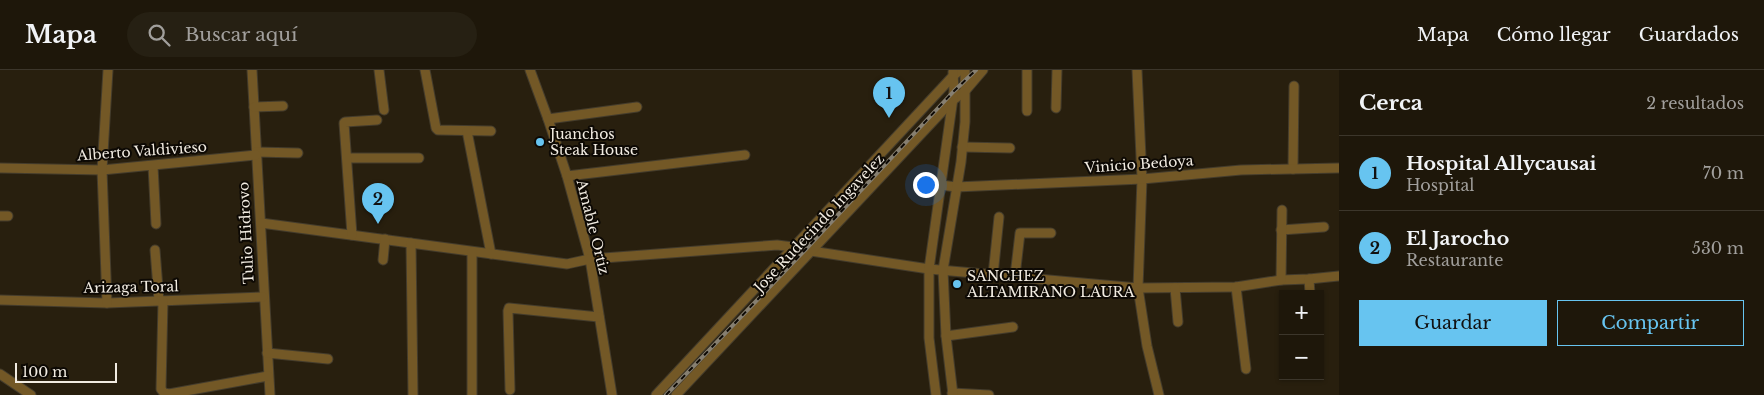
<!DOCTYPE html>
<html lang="es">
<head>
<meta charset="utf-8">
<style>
	:root { --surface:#1e170a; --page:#262013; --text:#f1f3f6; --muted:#a19f9c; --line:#3c362b; --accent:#67c4f0 }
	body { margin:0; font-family:"Libre Baskerville",serif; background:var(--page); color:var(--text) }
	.controls { position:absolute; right:15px; bottom:15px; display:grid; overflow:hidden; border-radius:0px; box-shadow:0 1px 4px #0004 }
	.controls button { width:45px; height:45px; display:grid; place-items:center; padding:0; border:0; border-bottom:1px solid var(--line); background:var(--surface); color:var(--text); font:25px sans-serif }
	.scale { position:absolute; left:15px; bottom:12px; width:102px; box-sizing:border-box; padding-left:5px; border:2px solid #f1ebe1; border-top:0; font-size:14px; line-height:18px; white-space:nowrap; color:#f1ebe1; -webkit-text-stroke:4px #0d0904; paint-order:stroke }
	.you { position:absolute; left:925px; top:114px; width:18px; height:18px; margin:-12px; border:4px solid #fff; border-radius:50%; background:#1a73e8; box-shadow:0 0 0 8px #1a73e833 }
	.badge { display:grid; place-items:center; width:32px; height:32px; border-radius:50%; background:var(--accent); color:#111; font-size:16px; font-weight:700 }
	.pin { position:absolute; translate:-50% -41px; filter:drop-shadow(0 1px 2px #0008) }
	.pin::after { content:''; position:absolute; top:26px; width:18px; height:15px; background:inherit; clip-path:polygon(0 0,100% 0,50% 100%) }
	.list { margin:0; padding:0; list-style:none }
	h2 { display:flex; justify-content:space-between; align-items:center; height:65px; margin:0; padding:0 20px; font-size:21px }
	h2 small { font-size:16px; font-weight:400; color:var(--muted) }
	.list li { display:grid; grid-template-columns:32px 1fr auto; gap:15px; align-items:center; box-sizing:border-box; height:75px; padding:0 20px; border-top:1px solid var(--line) }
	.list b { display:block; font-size:19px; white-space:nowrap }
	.list p { margin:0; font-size:16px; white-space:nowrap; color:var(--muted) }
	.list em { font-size:16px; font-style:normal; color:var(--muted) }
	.actions { display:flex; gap:10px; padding:15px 20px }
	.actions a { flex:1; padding:11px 0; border:1px solid var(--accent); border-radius:0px; text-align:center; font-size:18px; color:var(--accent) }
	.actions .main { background:var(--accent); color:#111 }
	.icon { flex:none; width:28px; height:28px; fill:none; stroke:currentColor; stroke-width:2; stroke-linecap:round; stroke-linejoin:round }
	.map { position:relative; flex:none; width:1339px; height:325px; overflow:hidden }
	header { display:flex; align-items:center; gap:30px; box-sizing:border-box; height:70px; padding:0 25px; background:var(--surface); border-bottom:1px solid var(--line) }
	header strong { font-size:24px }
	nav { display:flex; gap:28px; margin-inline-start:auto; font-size:18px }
	.search { width:350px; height:45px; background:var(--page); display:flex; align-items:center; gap:12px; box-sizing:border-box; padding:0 18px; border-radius:28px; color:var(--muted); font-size:19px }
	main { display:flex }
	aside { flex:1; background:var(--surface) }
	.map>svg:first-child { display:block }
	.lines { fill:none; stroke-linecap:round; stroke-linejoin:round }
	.minor-casing { stroke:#443c2c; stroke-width:11 }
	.minor { stroke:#735826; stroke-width:9 }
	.rail-casing { stroke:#867f71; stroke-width:4 }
	.rail { stroke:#0d0904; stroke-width:2; stroke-dasharray:5.5; stroke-linecap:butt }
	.poi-dot { fill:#67c4f0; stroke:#0d0904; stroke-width:2 }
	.labels { text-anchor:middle; stroke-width:4; stroke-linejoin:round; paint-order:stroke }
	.poi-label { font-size:14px; fill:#f1ebe1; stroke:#0d0904; text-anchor:start }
	.street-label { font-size:14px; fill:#f1ebe1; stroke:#0d0904 }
</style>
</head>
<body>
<header>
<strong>Mapa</strong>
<div class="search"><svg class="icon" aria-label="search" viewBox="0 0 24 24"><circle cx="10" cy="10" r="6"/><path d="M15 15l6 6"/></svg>Buscar aquí</div>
<nav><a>Mapa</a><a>Cómo llegar</a><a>Guardados</a></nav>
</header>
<main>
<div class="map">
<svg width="1339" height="325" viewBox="0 0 1339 325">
	<rect width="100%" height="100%" fill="#281f0e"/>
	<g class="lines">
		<defs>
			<g id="minor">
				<polyline points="252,0 270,325"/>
				<polyline points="379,0 384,40"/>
				<polyline points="425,0 436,58 438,60 491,61"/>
				<polyline points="530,0 548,49 567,106 590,189 612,325"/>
				<polyline points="1027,0 1027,41"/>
				<polyline points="1137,0 1142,109 1138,218 1147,276 1159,325"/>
				<polyline points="254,37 283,36"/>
				<polyline points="1056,38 1057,0"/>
				<polyline points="548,49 637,37"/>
				<polyline points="467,61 491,184"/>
				<polyline points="962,77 1010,78"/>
				<polyline points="256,82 298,83"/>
				<polyline points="347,88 419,88"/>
				<polyline points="153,96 156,154"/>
				<polyline points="0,98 102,100 256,85"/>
				<polyline points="1293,99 1294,16"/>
				<polyline points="567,106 745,85"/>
				<polyline points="941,115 956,117 1142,109 1241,100 1339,98"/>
				<polyline points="0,146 8,146"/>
				<polyline points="261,153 567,194 590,189 777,175 793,177"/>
				<polyline points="1281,160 1324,157"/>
				<polyline points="352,165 344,53 345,52 377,50"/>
				<polyline points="411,173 413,325"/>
				<polyline points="155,180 159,231"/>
				<polyline points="811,181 929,199 1138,218 1236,217 1281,210 1309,209 1339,206"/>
				<polyline points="383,190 385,169"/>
				<polyline points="993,205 999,147"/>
				<polyline points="1015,206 1020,163 1051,163"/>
				<polyline points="1309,209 1310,224"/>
				<polyline points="1281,210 1282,140"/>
				<polyline points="1236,217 1246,299"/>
				<polyline points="1175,218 1178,252"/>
				<polyline points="0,230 107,233 263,227"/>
				<polyline points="163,231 161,319 164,323 169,324 268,306"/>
				<polyline points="107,233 102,100 108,0"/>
				<polyline points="946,266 1013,257"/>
				<polyline points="267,283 328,289"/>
				<polyline points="0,304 31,325"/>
				<polyline points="510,320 508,241 509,238 599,247"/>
				<polyline points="952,323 989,325"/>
				<polyline points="472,325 472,182"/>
				<polyline points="656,325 953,6 960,0"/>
				<polyline points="676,325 952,31 965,21 983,0"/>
				<polyline points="936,325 929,268 929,199 954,21 953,2"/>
				<polyline points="953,325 946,266 943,200 961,92 965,52 965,0"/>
			</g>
		</defs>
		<use href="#minor" class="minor-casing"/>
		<use href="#minor" class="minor"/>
		<defs>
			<polyline id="rail" points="666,325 805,180 954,21 976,0"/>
		</defs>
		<use href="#rail" class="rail-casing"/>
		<use href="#rail" class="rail"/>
	</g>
	<g class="poi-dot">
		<circle cx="540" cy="72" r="5"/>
		<circle cx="957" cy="214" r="5"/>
	</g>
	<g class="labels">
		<g class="poi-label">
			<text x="550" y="69">Juanchos<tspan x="550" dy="16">Steak House</tspan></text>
			<text x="967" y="211">SANCHEZ<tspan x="967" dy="16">ALTAMIRANO LAURA</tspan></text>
		</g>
		<g class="street-label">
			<text transform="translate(142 81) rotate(-4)" y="5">Alberto Valdivieso</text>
			<text transform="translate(1139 94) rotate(-4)" y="5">Vinicio Bedoya</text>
			<text transform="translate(819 153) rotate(-47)" y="5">Jose Rudecindo Ingavelez</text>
			<text transform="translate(593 157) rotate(76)" y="5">Amable Ortiz</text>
			<text transform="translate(246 163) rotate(-93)" y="5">Tulio Hidrovo</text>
			<text transform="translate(131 217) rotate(-1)" y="5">Arizaga Toral</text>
		</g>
	</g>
</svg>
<div class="controls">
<button>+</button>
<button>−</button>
</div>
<div class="scale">100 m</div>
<div class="you"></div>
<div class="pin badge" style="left:889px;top:48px">1</div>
<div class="pin badge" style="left:378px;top:154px">2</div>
</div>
<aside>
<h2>Cerca<small>2 resultados</small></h2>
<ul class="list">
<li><span class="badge">1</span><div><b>Hospital Allycausai</b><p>Hospital</p></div><em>70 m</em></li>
<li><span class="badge">2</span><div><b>El Jarocho</b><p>Restaurante</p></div><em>530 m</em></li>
</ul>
<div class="actions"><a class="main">Guardar</a><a>Compartir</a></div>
</aside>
</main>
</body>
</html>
